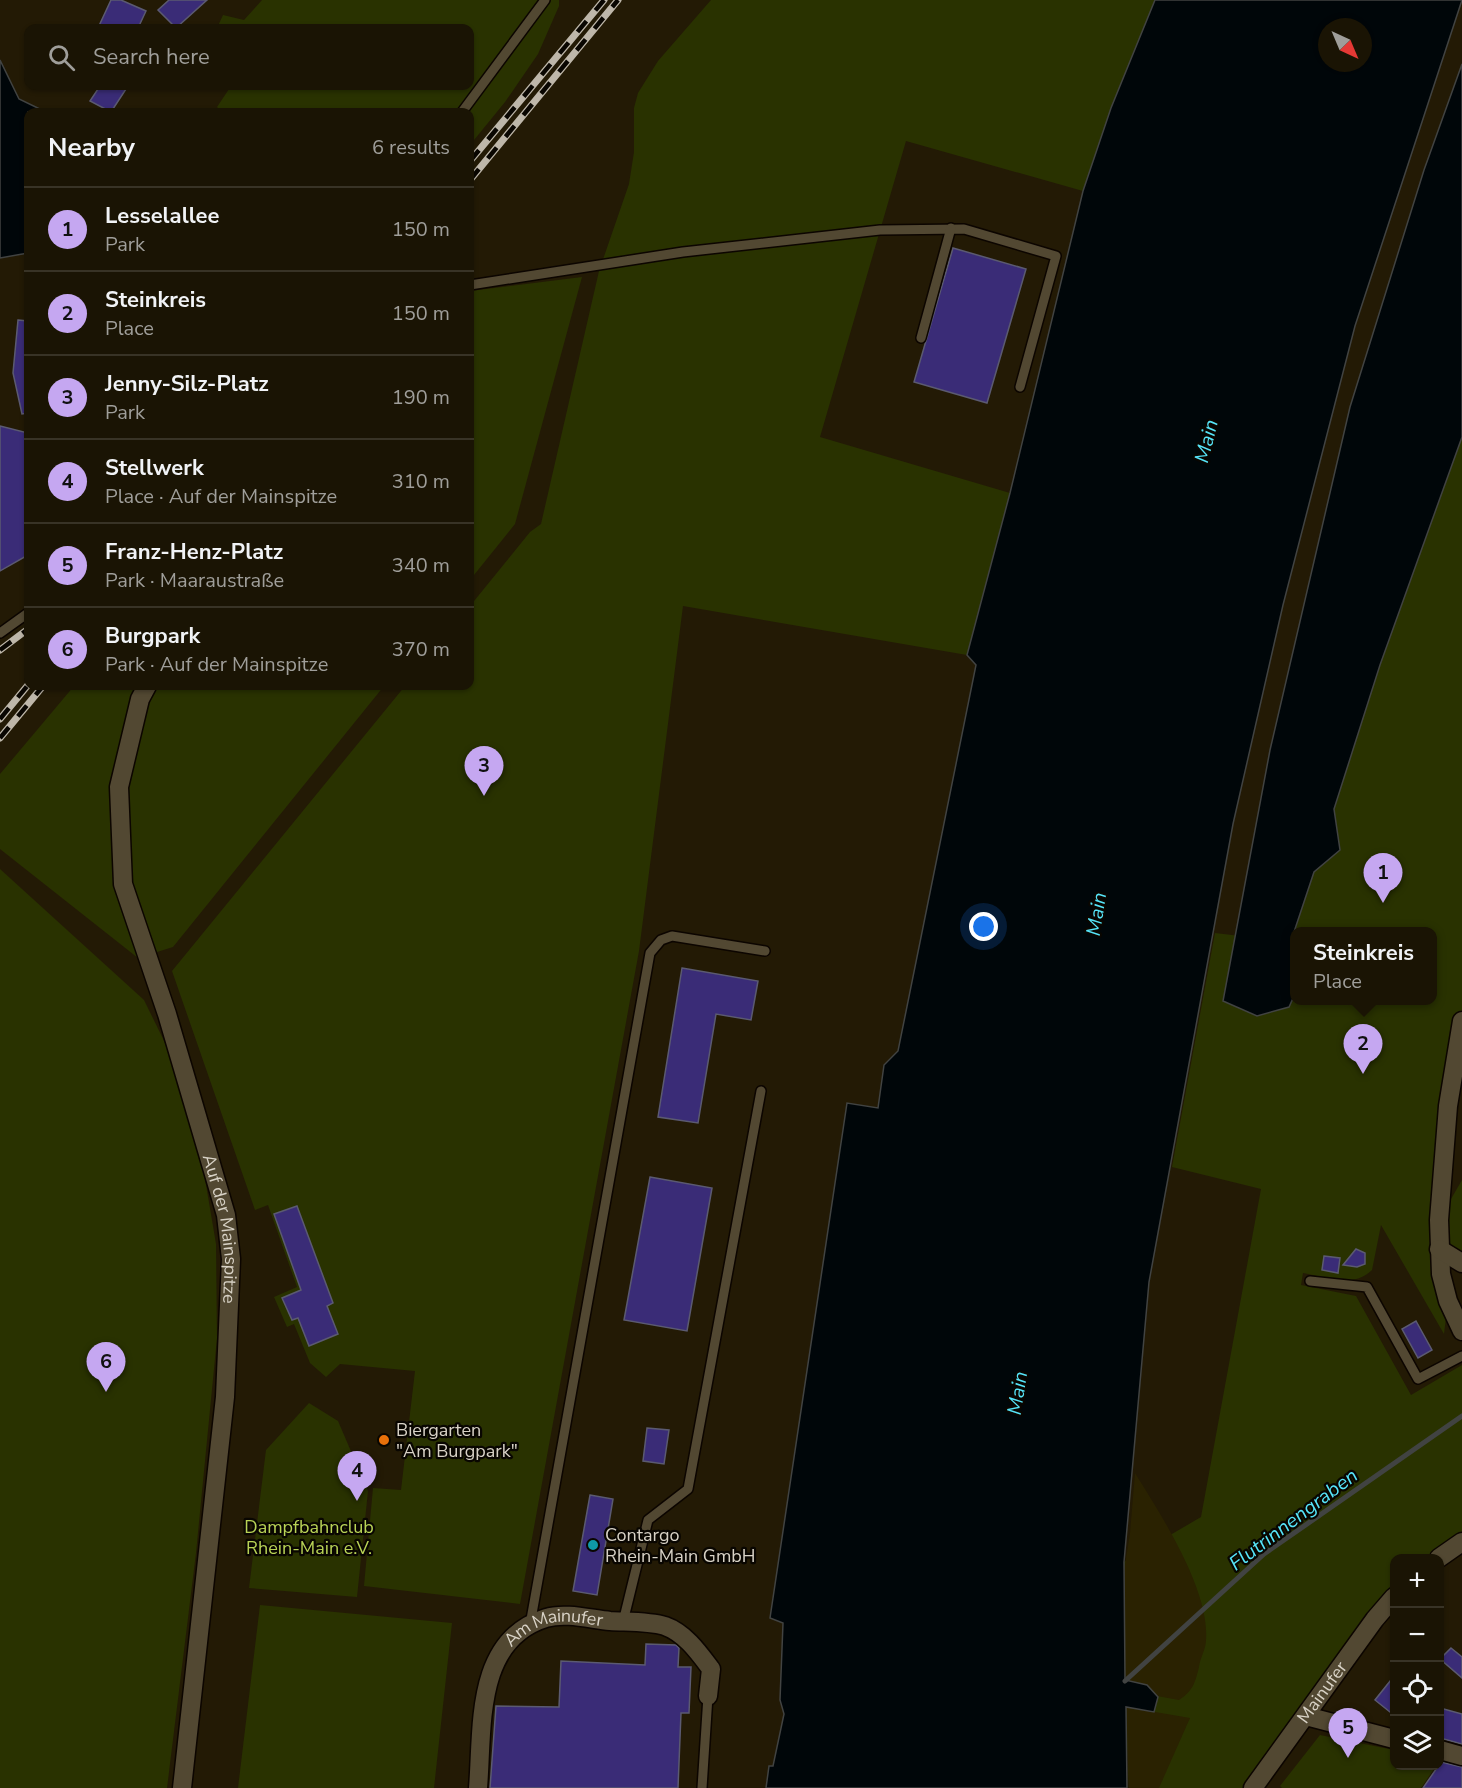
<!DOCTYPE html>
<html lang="en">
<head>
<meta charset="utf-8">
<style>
	:root { --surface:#1a1404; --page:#272113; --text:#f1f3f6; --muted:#9f9e9a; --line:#383326; --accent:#c5a7f1 }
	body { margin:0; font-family:"Nunito Sans",sans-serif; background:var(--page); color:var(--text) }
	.controls { position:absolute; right:18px; bottom:18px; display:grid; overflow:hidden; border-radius:12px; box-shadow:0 2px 4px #0004 }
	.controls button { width:54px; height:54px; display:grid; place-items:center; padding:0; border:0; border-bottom:2px solid var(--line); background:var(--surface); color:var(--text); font:30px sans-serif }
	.compass { position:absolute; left:1318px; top:18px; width:54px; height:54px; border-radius:50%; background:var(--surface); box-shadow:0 2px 4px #0004; rotate:136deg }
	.you { position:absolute; left:984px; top:927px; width:21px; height:21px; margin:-15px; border:4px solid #fff; border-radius:50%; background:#1a73e8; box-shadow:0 0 0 9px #1a73e833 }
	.badge { display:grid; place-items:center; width:39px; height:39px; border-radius:50%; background:var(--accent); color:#111; font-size:20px; font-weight:700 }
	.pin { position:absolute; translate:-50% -50px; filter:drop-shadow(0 2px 3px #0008) }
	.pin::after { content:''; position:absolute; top:32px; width:21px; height:18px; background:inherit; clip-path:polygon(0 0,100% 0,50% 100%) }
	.popup { position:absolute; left:1290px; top:927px; width:147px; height:78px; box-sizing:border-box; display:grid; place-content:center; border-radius:12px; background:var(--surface); filter:drop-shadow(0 2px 4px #0005); font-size:20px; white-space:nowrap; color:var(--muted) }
	.popup b { font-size:22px; color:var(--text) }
	.popup::after { content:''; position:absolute; left:50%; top:100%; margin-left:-12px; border:12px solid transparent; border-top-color:var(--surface) }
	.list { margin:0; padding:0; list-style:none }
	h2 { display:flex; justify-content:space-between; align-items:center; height:78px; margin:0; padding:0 24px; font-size:26px }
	h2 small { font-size:20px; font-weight:400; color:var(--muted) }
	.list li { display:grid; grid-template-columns:39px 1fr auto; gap:18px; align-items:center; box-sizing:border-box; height:84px; padding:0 24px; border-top:2px solid var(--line) }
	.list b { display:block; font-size:22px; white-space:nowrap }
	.list p { margin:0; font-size:20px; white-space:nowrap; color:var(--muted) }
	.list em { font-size:20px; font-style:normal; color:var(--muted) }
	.icon { flex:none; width:33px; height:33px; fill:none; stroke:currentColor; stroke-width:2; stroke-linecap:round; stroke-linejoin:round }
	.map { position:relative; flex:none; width:1462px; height:1788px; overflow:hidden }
	.search { position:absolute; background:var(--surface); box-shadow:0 2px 4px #0004; left:24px; top:24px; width:450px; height:66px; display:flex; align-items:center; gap:15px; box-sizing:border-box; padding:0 21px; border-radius:12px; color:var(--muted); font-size:22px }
	.panel { position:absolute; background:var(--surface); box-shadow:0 2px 4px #0004; left:24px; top:108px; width:450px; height:582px; border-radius:12px }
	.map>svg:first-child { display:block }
	.green { fill:#293200 }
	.sand { fill:#2a2201 }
	.water { fill:#000609; stroke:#414342; stroke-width:1.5; fill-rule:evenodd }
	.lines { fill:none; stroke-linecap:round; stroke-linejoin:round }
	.stream { stroke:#414342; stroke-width:5 }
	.building { fill:#3a2c77; stroke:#5b5a71; stroke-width:1.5 }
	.lane-casing { stroke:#0c0500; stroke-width:12 }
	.street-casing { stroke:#0c0500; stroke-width:21 }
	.lane { stroke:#524832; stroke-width:9 }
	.street { stroke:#524832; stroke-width:18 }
	.rail-casing { stroke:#beb7aa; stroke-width:7 }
	.rail { stroke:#090601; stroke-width:4.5; stroke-dasharray:14; stroke-linecap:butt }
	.food-dot { fill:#e8710a; stroke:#090601; stroke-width:2 }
	.culture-dot { fill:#0f9aa8; stroke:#090601; stroke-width:2 }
	.labels { text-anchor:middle; stroke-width:4.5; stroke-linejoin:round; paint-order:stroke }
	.street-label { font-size:18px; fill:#d8d2c6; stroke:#090601 }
	.poi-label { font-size:18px; fill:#d8d2c6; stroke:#090601; text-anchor:start }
	.park-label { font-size:18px; fill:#b9d356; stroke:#090601 }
	.water-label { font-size:20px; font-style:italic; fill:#56e4f8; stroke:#090601 }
</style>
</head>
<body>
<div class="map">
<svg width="1462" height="1788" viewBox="0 0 1462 1788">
	<rect width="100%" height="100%" fill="#231a05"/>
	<g class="green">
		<polygon points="262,0 559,0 559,6 538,54 505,102 470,145 470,112 222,112 217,107 231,86 470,86 470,28 217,28 223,15 244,20"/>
		<polygon points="711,0 1155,0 1111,108 1083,191 906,141 820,437 1010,493 967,655 683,606 639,951 520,1604 364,1586 373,1488 401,1490 415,1371 340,1364 326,1377 310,1363 294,1324 287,1327 274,1297 297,1287 268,1205 255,1210 172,971 405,686 470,686 470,606 530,532 541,524 599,271 629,184 634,152 634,108 638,93 658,61"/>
		<polygon points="582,277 515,524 470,580 470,291"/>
		<path d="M1462,437v584l-22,197 22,-38v89l-22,-19 8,51 -4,33 -63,-109 -9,45c-20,19 -45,7 -69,3l-2,12 55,11 55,99 51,-30v177l-23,16h-45v39l-141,191h-124l-3,-81 21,-22 -22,-4 -3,-97 2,-22 77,-45 60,-328 -89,-22 43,-234 76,9 3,-8v66h138v-68l-137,-1 85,-266z"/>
		<polygon points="74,686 384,686 173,947 138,958 0,849 0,774"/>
		<polygon points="0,869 144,1000 168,1049 202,1161 216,1244 217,1338 196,1553 167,1788 0,1788"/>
		<polygon points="309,1403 338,1421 368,1491 357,1597 249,1588 266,1450"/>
		<polygon points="260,1605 452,1623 434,1788 238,1788"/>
		<polygon points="1320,1735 1394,1750 1394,1766 1436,1766 1421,1788 1282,1788 1280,1786"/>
	</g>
	<g class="sand">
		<path d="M1135,1473c26,42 75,117 71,167 0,9 -6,18 -7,27 -4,16 -6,24 -20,33l-22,-4 -10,-11 -22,-4 -3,-97 8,-51z"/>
		<polygon points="1126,1707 1190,1718 1159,1788 1129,1788"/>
	</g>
	<g class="water">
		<path d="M1155,0h307l-107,326 -72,279 -50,219 -84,458 -25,280 1,118 22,5 11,12 -4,15 -28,-5 1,81h-361l3,-22h4l11,-52 -4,-14 3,-77 -13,-5 77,-515 31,5 6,-43 14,-14 78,-386 -9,-10 43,-162 73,-302 28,-83zM1327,27h36v36h-36z"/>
		<polygon points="0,60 19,99 46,112 28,112 28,253 0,258"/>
		<polygon points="1462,64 1462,437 1380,665 1334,809 1340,850 1314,872 1294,932 1292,942 1294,996 1289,1007 1257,1016 1223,1001 1270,750 1350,407 1424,170"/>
	</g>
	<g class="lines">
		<polyline class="stream" points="1125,1681 1264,1554 1462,1416"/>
	</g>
	<g class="building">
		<polygon points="111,0 121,0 146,11 138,28 98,28"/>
		<polygon points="169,0 207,0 176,28 158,10"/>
		<polygon points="100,86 128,86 111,112 90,101"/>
		<polygon points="953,248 1026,269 987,403 914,382"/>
		<polygon points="18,320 28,321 28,413 22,414 13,373"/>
		<polygon points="0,426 28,433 28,555 0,571"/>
		<polygon points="682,968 758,981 751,1020 716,1014 698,1123 658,1117"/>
		<polygon points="650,1177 712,1188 687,1331 624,1320"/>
		<polygon points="297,1206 333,1303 327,1306 338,1334 309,1346 298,1318 292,1320 282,1298 301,1290 274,1214"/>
		<polygon points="1356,1249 1365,1253 1365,1264 1357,1267 1343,1265"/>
		<polygon points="1324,1256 1340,1258 1338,1273 1322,1270"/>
		<polygon points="1416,1321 1432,1350 1418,1358 1402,1329"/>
		<polygon points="647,1428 669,1430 664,1464 643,1461"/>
		<polygon points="590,1495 613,1499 597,1595 573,1591"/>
		<polygon points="646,1644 676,1645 679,1648 678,1667 691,1667 689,1713 681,1713 678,1788 490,1788 496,1706 559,1707 561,1661 645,1665"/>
		<polygon points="1451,1648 1462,1657 1462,1678 1440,1659"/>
		<polygon points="1395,1675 1395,1716 1375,1700"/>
		<polygon points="1440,1708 1462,1714 1462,1744 1440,1738"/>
		<polygon points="1441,1762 1462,1767 1462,1788 1423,1788"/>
	</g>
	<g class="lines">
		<defs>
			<g id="lane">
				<polyline points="462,112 545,0"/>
				<polyline points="470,285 683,252 880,230 964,229 1056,256 1020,387"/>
				<polyline points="921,338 951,228"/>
				<polyline points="0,633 28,613"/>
				<polyline points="1310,1281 1367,1287 1418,1379 1462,1356"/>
				<polyline points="623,1622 648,1520 688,1489 761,1091"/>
				<polyline points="530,1625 650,953 661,940 672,936 765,951"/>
				<polyline points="702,1788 708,1696"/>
			</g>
			<g id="street">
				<path id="s1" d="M147,686l-7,13 -21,88 4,97 44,130 59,201 5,44 -6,138 -43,391"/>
				<polyline points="1462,1021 1448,1106 1439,1220 1441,1274 1448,1301 1462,1331"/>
				<polyline points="1439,1249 1462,1263"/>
				<polyline points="1439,1558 1462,1542"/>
				<polyline points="1306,1716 1394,1739"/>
				<polyline points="1440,1750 1462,1756"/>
				<path id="s2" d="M478,1788c5,-60 -4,-148 68,-170 19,-6 44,1 64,3 17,1 39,0 55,5 20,7 34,27 46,43l-3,27"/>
				<path id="s3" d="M1253,1788l122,-169 19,-22"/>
			</g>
		</defs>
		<use href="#lane" class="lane-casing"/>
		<use href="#street" class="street-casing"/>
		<use href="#lane" class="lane"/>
		<use href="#street" class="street"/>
		<defs>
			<g id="rail">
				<polyline points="470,161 604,0"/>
				<polyline points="470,180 618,0"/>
				<polyline points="0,650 28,629"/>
				<polyline points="0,719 28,685"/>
				<polyline points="0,738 43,686"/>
			</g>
		</defs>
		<use href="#rail" class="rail-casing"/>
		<use href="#rail" class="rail"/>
	</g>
	<circle class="food-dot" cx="384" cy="1440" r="6"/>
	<circle class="culture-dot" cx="593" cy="1545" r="6"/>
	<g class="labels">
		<g class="street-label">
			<text dy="6" stroke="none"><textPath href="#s1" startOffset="562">Auf der Mainspitze</textPath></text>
			<text dy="6" stroke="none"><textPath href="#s2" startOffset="202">Am Mainufer</textPath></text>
			<text dy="6" stroke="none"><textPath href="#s3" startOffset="118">Mainufer</textPath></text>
		</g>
		<g class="poi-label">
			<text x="396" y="1436">Biergarten<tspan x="396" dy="21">"Am Burgpark"</tspan></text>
			<text x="605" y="1541">Contargo<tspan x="605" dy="21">Rhein-Main GmbH</tspan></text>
		</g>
		<g class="park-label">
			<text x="309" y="1533">Dampfbahnclub<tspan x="309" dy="21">Rhein-Main e.V.</tspan></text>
		</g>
		<g class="water-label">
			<text transform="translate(1206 441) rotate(-76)" y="7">Main</text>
			<text transform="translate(1096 914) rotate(-81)" y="7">Main</text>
			<text transform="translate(1017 1393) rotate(-81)" y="7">Main</text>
			<text transform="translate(1293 1519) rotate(-37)" y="7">Flutrinnengraben</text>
		</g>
	</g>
</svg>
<div class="controls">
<button>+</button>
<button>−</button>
<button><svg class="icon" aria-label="locate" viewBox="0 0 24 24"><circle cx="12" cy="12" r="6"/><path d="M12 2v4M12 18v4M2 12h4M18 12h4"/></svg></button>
<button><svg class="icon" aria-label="layers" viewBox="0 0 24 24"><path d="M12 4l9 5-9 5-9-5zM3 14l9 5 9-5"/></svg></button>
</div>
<svg class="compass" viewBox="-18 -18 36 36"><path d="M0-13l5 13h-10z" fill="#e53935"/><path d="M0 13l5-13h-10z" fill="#9f9e9a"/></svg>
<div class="you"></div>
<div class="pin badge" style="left:1383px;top:903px">1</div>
<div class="pin badge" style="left:1363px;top:1074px">2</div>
<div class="popup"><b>Steinkreis</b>Place</div>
<div class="pin badge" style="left:484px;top:796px">3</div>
<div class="pin badge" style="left:357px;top:1501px">4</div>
<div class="pin badge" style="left:1348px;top:1758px">5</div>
<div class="pin badge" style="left:106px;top:1392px">6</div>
<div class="search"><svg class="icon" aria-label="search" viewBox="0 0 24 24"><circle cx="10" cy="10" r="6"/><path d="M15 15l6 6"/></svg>Search here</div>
<section class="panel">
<h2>Nearby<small>6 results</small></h2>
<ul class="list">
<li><span class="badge">1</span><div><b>Lesselallee</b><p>Park</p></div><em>150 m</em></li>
<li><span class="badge">2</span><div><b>Steinkreis</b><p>Place</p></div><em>150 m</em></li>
<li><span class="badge">3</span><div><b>Jenny-Silz-Platz</b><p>Park</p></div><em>190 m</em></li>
<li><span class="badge">4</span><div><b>Stellwerk</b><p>Place · Auf der Mainspitze</p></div><em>310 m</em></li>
<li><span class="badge">5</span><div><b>Franz-Henz-Platz</b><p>Park · Maaraustraße</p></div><em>340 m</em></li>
<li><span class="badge">6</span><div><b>Burgpark</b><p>Park · Auf der Mainspitze</p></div><em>370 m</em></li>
</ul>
</section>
</div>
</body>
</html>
